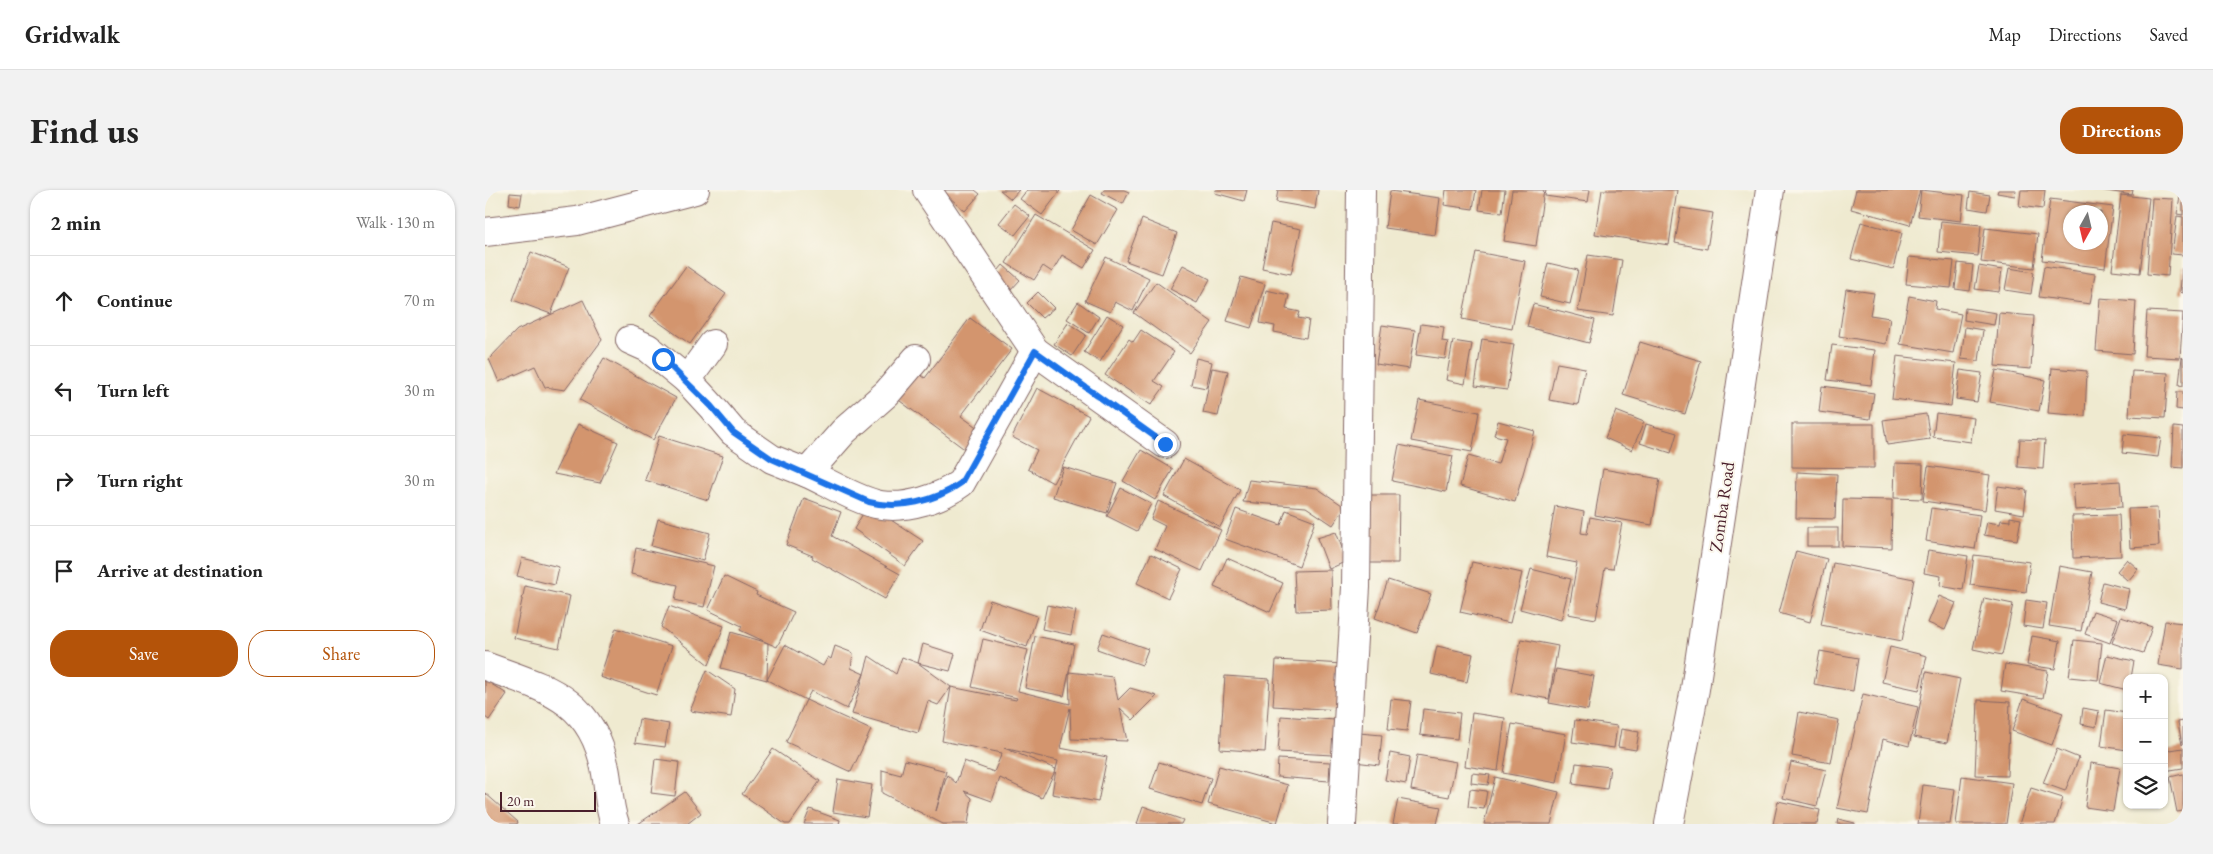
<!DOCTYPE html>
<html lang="en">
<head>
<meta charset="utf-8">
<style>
	:root { --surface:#fff; --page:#f2f2f2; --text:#222; --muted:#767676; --line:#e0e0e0; --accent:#b45309 }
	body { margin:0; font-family:"EB Garamond",serif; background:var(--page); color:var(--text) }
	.controls { position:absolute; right:15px; bottom:15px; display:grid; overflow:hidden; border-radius:10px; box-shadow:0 1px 4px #0004 }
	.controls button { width:45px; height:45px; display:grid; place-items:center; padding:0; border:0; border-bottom:1px solid var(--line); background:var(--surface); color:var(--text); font:25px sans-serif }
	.compass { position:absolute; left:1578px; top:15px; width:45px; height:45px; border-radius:50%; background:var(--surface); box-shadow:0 1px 4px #0004; rotate:188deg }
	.scale { position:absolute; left:15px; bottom:12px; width:96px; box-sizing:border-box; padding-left:5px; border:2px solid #4a1f2b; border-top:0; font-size:14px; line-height:18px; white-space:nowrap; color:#4a1f2b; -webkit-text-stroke:4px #fbf7ec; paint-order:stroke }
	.stop { position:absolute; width:15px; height:15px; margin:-11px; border:4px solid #1a73e8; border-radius:50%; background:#fff }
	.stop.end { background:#1a73e8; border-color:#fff; box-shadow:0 1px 5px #0008 }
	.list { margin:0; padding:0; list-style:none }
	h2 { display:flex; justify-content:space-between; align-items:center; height:65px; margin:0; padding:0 20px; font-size:21px }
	h2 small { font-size:16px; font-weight:400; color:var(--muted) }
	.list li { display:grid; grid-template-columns:32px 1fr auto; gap:15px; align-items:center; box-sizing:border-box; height:90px; padding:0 20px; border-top:1px solid var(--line) }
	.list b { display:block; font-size:19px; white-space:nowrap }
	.list em { font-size:16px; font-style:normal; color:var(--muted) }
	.actions { display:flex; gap:10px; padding:15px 20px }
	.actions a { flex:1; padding:11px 0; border:1px solid var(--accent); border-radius:20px; text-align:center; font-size:18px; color:var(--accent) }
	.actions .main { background:var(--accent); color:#fff }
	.icon { flex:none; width:28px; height:28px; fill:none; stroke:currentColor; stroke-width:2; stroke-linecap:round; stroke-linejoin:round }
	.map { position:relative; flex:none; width:1698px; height:634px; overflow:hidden; border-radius:20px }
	header { display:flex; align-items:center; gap:30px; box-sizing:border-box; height:70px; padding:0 25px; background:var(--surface); border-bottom:1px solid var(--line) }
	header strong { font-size:24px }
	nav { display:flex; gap:28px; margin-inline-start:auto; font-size:18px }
	.intro { display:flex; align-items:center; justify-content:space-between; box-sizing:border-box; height:120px; padding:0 30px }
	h1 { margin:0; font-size:35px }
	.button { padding:12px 22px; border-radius:20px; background:var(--accent); color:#fff; font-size:18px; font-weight:700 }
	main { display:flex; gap:30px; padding:0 30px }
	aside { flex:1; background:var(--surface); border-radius:20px; box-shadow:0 1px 4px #0004 }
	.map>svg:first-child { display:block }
	.building { fill:#d3956e; fill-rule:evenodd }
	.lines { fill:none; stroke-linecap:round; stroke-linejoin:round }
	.minor-casing { stroke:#846665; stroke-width:30 }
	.highway-casing { stroke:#846665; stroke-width:30 }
	.minor { stroke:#fff; stroke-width:28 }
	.highway { stroke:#fff; stroke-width:28 }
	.route { stroke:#1a73e8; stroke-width:6 }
	.labels { text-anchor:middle; stroke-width:4; stroke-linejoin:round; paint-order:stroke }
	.street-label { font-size:18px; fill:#4a1f2b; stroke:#fbf7ec }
</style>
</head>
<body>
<header>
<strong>Gridwalk</strong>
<nav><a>Map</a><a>Directions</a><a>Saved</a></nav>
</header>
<div class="intro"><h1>Find us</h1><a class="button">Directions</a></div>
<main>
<aside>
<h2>2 min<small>Walk · 130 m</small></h2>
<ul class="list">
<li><svg class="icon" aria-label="ahead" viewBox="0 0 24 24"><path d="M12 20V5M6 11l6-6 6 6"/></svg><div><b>Continue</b></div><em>70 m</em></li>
<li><svg class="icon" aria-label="left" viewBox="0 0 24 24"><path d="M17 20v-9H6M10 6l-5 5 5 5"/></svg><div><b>Turn left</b></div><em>30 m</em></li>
<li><svg class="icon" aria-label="right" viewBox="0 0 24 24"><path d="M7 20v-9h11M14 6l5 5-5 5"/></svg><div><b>Turn right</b></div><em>30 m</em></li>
<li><svg class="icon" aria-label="arrive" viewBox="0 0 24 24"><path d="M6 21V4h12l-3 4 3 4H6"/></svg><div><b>Arrive at destination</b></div></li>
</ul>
<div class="actions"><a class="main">Save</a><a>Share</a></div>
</aside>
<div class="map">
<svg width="1698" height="634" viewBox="0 0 1698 634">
	<rect width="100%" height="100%" fill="#fbf7ec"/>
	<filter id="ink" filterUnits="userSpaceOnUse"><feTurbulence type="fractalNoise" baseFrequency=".02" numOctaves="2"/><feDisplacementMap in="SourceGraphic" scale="10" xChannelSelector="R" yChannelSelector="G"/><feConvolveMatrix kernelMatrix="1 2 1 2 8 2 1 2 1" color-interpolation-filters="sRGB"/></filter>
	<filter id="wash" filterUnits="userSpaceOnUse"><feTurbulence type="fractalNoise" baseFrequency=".0096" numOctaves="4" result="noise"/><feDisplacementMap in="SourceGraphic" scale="20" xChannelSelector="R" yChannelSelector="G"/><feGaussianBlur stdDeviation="1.12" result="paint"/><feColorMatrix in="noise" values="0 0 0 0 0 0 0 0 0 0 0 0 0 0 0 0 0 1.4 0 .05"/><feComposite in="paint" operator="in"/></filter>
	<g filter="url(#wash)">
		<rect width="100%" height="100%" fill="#efead0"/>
		<g id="blocks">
			<g class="building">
				<polygon points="456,0 490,0 495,4 480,21"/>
				<polygon points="515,0 534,0 526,9"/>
				<polygon points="542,0 573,0 575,1 557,25 535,9"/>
				<polygon points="619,0 639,0 644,2 638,14 617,3"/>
				<polygon points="731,0 762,0 759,11 730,3"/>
				<polygon points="793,0 833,0 830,19 791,12"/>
				<polygon points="961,0 991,0 988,19 959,15"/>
				<polygon points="997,0 1020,0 1017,23 994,20"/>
				<polygon points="1027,0 1059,0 1051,56 1019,51"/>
				<polygon points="1061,0 1105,0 1103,12 1060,6"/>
				<polygon points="1117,0 1192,0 1184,55 1110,44"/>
				<polygon points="1371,0 1435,0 1425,35 1366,19"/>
				<polygon points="1436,0 1479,5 1476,31 1433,26"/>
				<polygon points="1513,0 1531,0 1530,6 1512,3"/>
				<polygon points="1536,0 1560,0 1558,19 1534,16"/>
				<polygon points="1615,0 1648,0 1647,5"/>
				<polygon points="1696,0 1698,0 1698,25 1692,24"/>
				<polygon points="905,1 955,8 950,45 900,38"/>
				<polygon points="1485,2 1505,5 1502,21 1483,18"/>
				<polygon points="25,3 37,4 35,16 24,14"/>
				<polygon points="606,5 633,20 612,55 586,40"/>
				<polygon points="1636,5 1664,8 1655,83 1627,80"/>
				<polygon points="1667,8 1688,9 1683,86 1662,84"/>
				<path d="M1565,9l63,8 -8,61 -63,-8zM1586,22h30v30h-30z"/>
				<polygon points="529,14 545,26 530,45 514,33"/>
				<polygon points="1196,18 1228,23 1222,59 1190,53"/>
				<polygon points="551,25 610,60 599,78 577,65 567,82 558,76 549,90 521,73"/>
				<polygon points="1692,26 1698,27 1698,65 1687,64"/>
				<polygon points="657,29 692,43 677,84 641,71"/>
				<polygon points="1456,31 1496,35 1493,66 1453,62"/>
				<polygon points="1376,32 1417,43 1408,79 1366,69"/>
				<polygon points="786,33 816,39 806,84 777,78"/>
				<polygon points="1500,38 1553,44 1549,78 1496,72"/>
				<polygon points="46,62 84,77 66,124 28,110"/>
				<polygon points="991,62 1040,71 1027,139 977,129"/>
				<polygon points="1103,65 1137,70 1128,126 1093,121"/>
				<polygon points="621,67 664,88 648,121 630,112 625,122 600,111"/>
				<polygon points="1424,67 1469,71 1466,98 1421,94"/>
				<polygon points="1063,73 1093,80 1085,114 1055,107"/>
				<polygon points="1473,73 1488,75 1485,101 1470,99"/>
				<polygon points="518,75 535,90 525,101 508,87"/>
				<polygon points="698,75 725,89 712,113 685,99"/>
				<polygon points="201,76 241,104 205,154 165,126"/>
				<polygon points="1494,76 1517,80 1514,102 1490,99"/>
				<polygon points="1559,76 1610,84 1605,114 1554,107"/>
				<polygon points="1524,78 1549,82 1546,104 1520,100"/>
				<polygon points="1697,78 1698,78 1698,103 1695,102"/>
				<polygon points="756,87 780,94 766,138 742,131"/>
				<polygon points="671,92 727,132 705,163 649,123"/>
				<polygon points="1361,99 1389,103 1385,125 1405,128 1401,154 1354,146"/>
				<polygon points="781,100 804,105 801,119 815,122 813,128 824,130 821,148 789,142 790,136 775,133"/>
				<polygon points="553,102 569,118 557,128 542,113"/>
				<polygon points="1424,106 1451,111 1450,119 1476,124 1468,163 1415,154"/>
				<polygon points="1615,108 1651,111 1648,164 1611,161"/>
				<polygon points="98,110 117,150 80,200 60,197 50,176 14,192 4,169 32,140"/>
				<polygon points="593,112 614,127 604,143 582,129"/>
				<polygon points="1048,114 1110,130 1104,153 1042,137"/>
				<polygon points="1480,118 1511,123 1509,135 1479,130"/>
				<polygon points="1662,121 1698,123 1695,168 1659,166"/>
				<polygon points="1514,123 1549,126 1546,179 1510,176"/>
				<polygon points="622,125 638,135 615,172 599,162"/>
				<polygon points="485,128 527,159 476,226 497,241 482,261 407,205 427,179 440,188"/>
				<polygon points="583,133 601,145 587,166 569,154"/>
				<polygon points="936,134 959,137 957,151 963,152 960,169 931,165"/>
				<polygon points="897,135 930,140 924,179 891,174"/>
				<polygon points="1480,137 1498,140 1494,171 1476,169"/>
				<polygon points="656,140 689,162 669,191 679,197 666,215 620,185 644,149 648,152"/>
				<polygon points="997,149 1029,154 1022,200 990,196"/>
				<polygon points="968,151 987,154 980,194 961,190"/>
				<polygon points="1155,152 1216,171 1200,224 1138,205"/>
				<polygon points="1347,155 1390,160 1386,195 1342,190"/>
				<polygon points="1412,166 1471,173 1466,216 1407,209"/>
				<polygon points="1697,167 1698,168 1698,196 1694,195"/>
				<polygon points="119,168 191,208 168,250 95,210"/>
				<polygon points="711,168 727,172 721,198 706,195"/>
				<polygon points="1072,173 1100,178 1093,215 1064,210"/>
				<polygon points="727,178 743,181 733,226 718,223"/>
				<polygon points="1567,178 1602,181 1600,226 1563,223"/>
				<polygon points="1475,180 1497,183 1492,212 1471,209"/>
				<polygon points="1511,180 1560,190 1554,221 1505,212"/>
				<polygon points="1647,181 1683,183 1680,228 1644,226"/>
				<polygon points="1337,196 1389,203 1385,229 1334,222"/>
				<polygon points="552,198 604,226 568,293 543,279 552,260 527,247"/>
				<polygon points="1692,202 1698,202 1698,220 1691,219"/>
				<polygon points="934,210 994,222 987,262 926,251"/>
				<polygon points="1131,221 1159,232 1147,260 1120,248"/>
				<polygon points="1451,223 1489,228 1486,252 1448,247"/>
				<polygon points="1441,224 1445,249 1402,255 1398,230"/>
				<polygon points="1013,231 1050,241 1030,312 975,296 983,266 1013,274 1021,248 1009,245"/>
				<polygon points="93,234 133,252 115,293 69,284"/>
				<polygon points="1161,234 1192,243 1186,263 1155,253"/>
				<polygon points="1307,234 1389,234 1389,278 1307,277"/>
				<polygon points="1689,237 1698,238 1698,278 1687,277"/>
				<polygon points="1639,244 1676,248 1673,267 1637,263"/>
				<polygon points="174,246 238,266 223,310 160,290"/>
				<polygon points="1535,249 1560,250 1558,279 1533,277"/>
				<polygon points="914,255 968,266 961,302 907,291"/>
				<polygon points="656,260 688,279 670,310 638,291"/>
				<polygon points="699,269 755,300 735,337 679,306"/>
				<polygon points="1410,273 1438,274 1437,309 1409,308"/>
				<polygon points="1443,276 1505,285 1500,320 1438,311"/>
				<polygon points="578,277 632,293 622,323 568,307"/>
				<polygon points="1118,279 1175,289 1167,335 1110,325"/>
				<polygon points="1312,282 1352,284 1350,329 1311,328"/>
				<polygon points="764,290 832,298 860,317 848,335 821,317 758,312"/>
				<polygon points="1635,291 1637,317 1590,320 1588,294"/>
				<polygon points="1513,296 1542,300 1539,324 1510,319"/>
				<polygon points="636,298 666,314 652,341 622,326"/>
				<polygon points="879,305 914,305 913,373 878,373"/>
				<polygon points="319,308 356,322 347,346 415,384 400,409 327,368 328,366 301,355"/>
				<polygon points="1358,309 1407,310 1406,358 1357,356"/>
				<polygon points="673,311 736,340 717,381 670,359 680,336 666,329"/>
				<polygon points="383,315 438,351 420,376 369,339"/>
				<polygon points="1070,316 1099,322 1096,343 1102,344 1105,327 1137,333 1128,379 1120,378 1111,429 1083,424 1092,373 1061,367"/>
				<polygon points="1446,318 1495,325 1490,359 1441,351"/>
				<polygon points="1672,318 1674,356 1645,358 1643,319"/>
				<polygon points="751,319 796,335 801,320 830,331 814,376 740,349"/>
				<polygon points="1634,325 1636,366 1588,368 1587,326"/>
				<polygon points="1525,327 1536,329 1532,350 1499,345 1502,332 1515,334 1516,330 1525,331"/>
				<polygon points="173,329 225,343 218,371 166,356"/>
				<rect x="1322" y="338" width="31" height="18"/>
				<polygon points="851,342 862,371 844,379 832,348"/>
				<polygon points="151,358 229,376 219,417 190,410 193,395 146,384"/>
				<polygon points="1443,360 1483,366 1478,400 1455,396 1456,386 1439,383"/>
				<polygon points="1311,361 1342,369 1325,432 1294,423"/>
				<polygon points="666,364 697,379 683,408 652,393"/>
				<polygon points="1489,365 1545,372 1541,402 1485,395"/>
				<polygon points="37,368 74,377 70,395 32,386"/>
				<polygon points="742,368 798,393 785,422 729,397"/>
				<polygon points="1642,369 1653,379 1643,391 1632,381"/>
				<polygon points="987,372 1037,383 1025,433 975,422"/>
				<polygon points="1348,373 1429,389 1417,451 1336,435"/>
				<polygon points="1574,376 1607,382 1596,441 1564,436"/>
				<polygon points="1046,379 1086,389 1076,430 1035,419"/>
				<polygon points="846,380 847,420 811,421 809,381"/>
				<polygon points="239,386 272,402 271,405 309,422 292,457 283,453 282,490 300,455 338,476 343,467 346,469 350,456 368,463 366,478 379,484 384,466 411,484 417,467 433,473 466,497 453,515 443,511 433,543 367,524 379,484 362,519 326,501 321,510 282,490 236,478 246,442 283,453 255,440 257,436 223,420"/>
				<polygon points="903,390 946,404 932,443 890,428"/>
				<polygon points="1618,392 1644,399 1640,419 1613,412"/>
				<polygon points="40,396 85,406 74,458 29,448"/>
				<polygon points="1454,406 1471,413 1460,440 1443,433"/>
				<polygon points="1499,408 1528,414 1517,465 1488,459"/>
				<polygon points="505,410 552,426 542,457 495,440"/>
				<polygon points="1541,410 1562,413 1558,439 1538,436"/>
				<polygon points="562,415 591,421 586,445 557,439"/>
				<polygon points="184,416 239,436 224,475 176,437"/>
				<polygon points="1608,421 1633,429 1625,453 1600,444"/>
				<polygon points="1636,427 1667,437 1658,463 1627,453"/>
				<polygon points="1680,431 1698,433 1698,479 1673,475"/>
				<polygon points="131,438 187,456 171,505 115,487"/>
				<polygon points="618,443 663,459 657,475 612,459"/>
				<path d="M550,446l39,8 -5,28 44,5 5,23 12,-12 27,8 -24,24 -13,-12 7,33 -56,-2 -1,-31 -10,40 47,9 -9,45 -46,-8 4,-25 -14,29 -42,-20 -8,23 -28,-10 8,7 -4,26h-25l-61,-31v-23l19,5 4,-15 41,11 -10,40 11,-36 9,8 8,-22 30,11 8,-19 -60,-12 9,-54 65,13 1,-2 -45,-11 11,-48 45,11 -10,41 52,13 -1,-32 -5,24 -39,-8zM519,558l54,13 -2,8z"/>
				<polygon points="1547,446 1575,451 1570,479 1542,475"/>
				<polygon points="1036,449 1073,456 1064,509 1026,502"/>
				<polygon points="1589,450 1617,453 1613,490 1584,487"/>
				<polygon points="438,454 470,464 465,481 433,473"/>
				<polygon points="952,456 988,464 982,492 946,484"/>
				<polygon points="1405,457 1442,466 1434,500 1397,492"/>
				<polygon points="1335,461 1373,468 1368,501 1329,494"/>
				<polygon points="1622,465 1649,471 1646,488 1642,488 1642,500 1615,493"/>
				<polygon points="791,470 858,474 855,520 788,516"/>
				<polygon points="1520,474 1563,481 1558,508 1516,501"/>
				<polygon points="1071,479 1109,486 1103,520 1064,513"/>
				<polygon points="222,480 250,499 246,527 205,521"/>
				<polygon points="1441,482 1475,489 1462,553 1429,547"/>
				<polygon points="740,486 785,489 780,562 735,559"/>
				<polygon points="0,490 22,504 4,530 0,527"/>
				<polygon points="1378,504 1433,517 1424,556 1398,549 1383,624 1352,618"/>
				<polygon points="906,509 926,511 922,541 903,539"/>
				<polygon points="1538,509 1578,523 1567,555 1527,541"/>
				<polygon points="321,510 386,540 366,582 301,552"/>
				<polygon points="1493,510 1525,512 1522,586 1490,585"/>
				<polygon points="1598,518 1614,521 1611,537 1596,534"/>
				<polygon points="938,519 975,523 972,549 935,545"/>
				<polygon points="1621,520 1642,523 1642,560 1616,556"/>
				<polygon points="1314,522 1354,530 1346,573 1307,566"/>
				<polygon points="987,523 1020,528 1013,581 980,576"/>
				<polygon points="796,526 850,530 847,565 793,562"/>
				<polygon points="154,529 184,534 180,557 150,553"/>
				<polygon points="1090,530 1132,536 1129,558 1087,552"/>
				<polygon points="1698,531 1698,554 1697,555 1693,532"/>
				<polygon points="1027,534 1081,544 1072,593 1018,583"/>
				<polygon points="1136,539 1154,542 1151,560 1133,557"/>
				<polygon points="874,543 897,545 894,575 870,572"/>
				<polygon points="1698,558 1698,578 1679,581 1679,561"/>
				<polygon points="288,559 335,591 305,634 300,634 257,604"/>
				<polygon points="1572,559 1594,568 1580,601 1558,593"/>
				<polygon points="905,563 925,567 921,594 900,590"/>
				<polygon points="932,565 971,572 964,607 926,600"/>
				<polygon points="170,569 194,572 190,606 166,603"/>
				<polygon points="793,569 845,572 844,591 792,587"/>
				<polygon points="674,572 726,588 717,615 665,599"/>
				<polygon points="1306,572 1341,580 1332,616 1298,608"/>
				<polygon points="1091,573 1125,577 1122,599 1088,594"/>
				<polygon points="1606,573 1635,578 1628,621 1600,617"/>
				<polygon points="734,576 803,595 792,633 723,614"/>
				<polygon points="987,583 1005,585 1003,595 986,593"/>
				<polygon points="1698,584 1698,621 1692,622 1685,587"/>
				<polygon points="1477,586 1527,593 1521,634 1471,634"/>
				<polygon points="1010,587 1074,602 1066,634 999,634"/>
				<polygon points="353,589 387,595 382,627 348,622"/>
				<polygon points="1438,595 1470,599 1465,634 1433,634"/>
				<polygon points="1546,598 1578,608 1570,634 1534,634"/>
				<polygon points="985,599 1002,601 999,619 983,617"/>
				<polygon points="200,602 216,623 202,634 153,634"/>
				<polygon points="0,603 33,632 32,634 0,634"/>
				<polygon points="913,609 956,617 952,634 908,634"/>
				<polygon points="1293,611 1335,620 1332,634 1288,634"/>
				<polygon points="658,616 698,630 696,634 652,634"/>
				<polygon points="325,619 355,630 354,634 319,634"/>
				<polygon points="1353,629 1370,633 1370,634 1352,634"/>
			</g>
		</g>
	</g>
	<g filter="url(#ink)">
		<use href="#blocks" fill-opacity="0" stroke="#846665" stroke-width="1"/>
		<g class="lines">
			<defs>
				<g id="minor">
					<polyline points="442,0 550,161 680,254"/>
					<polyline points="0,42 92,31 210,0"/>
					<polyline points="145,150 163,158 202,190"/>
					<polyline points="228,154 202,190 226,216 248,242 287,269 322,283 359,241 402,203 431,169"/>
					<path d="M322,283c20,9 53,29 74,32 26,4 60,-7 80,-22l74,-132"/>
					<path d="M0,476c59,22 106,31 120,102 4,18 3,38 10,56"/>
					<polyline points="857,634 871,397 876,0"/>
				</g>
				<polyline id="highway" points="1184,634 1210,499 1285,0"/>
			</defs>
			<use href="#minor" class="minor-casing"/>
			<use href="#highway" class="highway-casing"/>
			<use href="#minor" class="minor"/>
			<use href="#highway" class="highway"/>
		</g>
	</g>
	<g class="lines" filter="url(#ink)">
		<path class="route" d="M178,169l48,47 22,26 39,27 97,43c30,8 67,-1 92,-19l74,-132 130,93"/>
	</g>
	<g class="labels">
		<g class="street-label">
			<text transform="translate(1237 317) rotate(-82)" y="6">Zomba Road</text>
		</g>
	</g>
</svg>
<div class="controls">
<button>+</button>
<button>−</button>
<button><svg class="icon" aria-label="layers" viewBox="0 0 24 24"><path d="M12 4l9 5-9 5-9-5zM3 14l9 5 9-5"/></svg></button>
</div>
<svg class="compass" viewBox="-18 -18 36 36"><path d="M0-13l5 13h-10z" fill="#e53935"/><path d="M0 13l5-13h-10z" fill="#767676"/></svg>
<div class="scale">20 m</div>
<div class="stop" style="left:178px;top:169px"></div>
<div class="stop end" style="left:680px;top:254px"></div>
</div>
</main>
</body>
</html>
